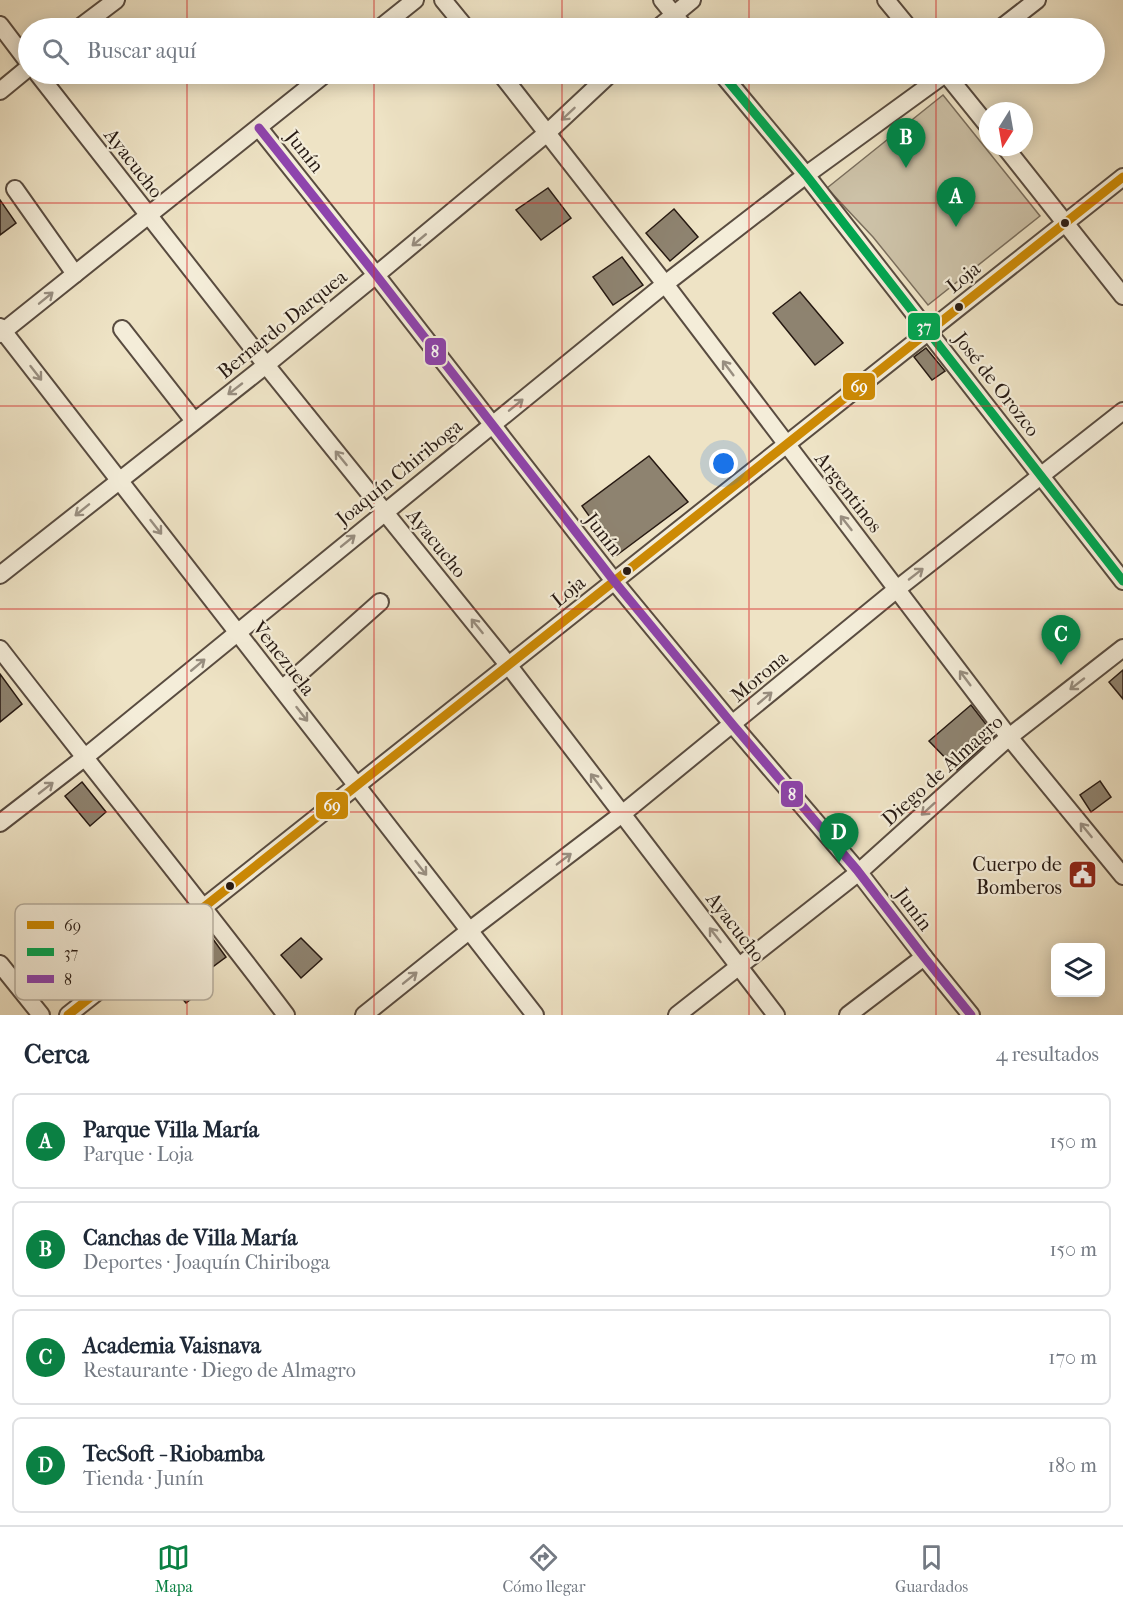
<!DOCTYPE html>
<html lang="es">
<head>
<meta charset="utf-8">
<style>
	:root { --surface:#fff; --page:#f6f6f7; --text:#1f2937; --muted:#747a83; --line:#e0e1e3; --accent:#0b8043 }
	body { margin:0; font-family:"IM FELL French Canon",serif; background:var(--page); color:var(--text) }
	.controls { position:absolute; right:18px; bottom:18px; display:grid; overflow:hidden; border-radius:9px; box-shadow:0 3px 15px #0003 }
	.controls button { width:54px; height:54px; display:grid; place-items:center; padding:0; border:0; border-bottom:2px solid var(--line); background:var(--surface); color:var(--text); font:30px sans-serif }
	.compass { position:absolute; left:979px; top:102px; width:54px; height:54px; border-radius:50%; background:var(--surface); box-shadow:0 3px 15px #0003; rotate:191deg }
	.you { position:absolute; left:724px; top:464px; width:21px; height:21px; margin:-15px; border:4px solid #fff; border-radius:50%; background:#1a73e8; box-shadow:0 0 0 9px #1a73e833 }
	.badge { display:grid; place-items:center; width:39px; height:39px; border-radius:50%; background:var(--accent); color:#fff; font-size:20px; font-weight:700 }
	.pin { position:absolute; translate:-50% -50px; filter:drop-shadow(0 2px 3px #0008) }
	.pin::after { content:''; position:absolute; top:32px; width:21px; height:18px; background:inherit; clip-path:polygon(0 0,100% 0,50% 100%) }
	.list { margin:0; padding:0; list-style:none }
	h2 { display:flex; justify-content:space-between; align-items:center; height:78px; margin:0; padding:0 24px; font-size:26px }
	h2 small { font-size:20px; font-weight:400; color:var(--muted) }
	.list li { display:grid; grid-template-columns:39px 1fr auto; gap:18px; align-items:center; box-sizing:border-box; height:96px; margin:0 12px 12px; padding:0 12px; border:2px solid var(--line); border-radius:9px }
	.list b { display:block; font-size:22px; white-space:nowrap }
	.list p { margin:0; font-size:20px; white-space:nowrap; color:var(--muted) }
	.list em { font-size:20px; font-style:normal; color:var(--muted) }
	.icon { flex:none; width:33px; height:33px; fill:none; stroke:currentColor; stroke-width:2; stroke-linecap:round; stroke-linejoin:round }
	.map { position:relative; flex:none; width:1123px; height:1015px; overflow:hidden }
	.search { position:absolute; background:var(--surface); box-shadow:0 3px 15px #0003; left:18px; right:18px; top:18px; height:66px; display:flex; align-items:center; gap:15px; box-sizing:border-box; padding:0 21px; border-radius:33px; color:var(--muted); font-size:22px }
	.sheet { height:510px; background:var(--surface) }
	nav { display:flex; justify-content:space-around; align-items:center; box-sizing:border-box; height:84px; border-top:2px solid var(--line); background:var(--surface); font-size:16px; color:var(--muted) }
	nav a { display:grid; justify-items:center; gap:3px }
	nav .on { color:var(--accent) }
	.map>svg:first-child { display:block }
	.green { fill:#ccc1a7; stroke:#7a6e5d; stroke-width:1.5 }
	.building { fill:#8e8370; stroke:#271a13; stroke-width:1.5 }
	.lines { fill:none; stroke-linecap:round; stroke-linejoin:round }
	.minor-casing { stroke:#594c40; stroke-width:20 }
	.minor { stroke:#f4edd9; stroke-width:16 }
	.bus-1-casing { stroke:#f4edd9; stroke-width:14 }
	.bus-2-casing { stroke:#f4edd9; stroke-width:14 }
	.bus-3-casing { stroke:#f4edd9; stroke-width:14 }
	.bus-1 { stroke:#cd8a04; stroke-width:9 }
	.bus-2 { stroke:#00a651; stroke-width:9 }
	.bus-3 { stroke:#8e44ad; stroke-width:9 }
	.oneway { stroke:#988e80 }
	.grid { fill:none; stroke:#d62828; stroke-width:1.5; stroke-opacity:0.55 }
	.bus-dot { fill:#271a13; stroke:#f4edd9; stroke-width:2 }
	.labels { text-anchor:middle; stroke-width:4.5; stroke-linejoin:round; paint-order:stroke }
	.street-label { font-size:20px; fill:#271a13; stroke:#f4edd9 }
	.poi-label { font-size:20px; fill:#271a13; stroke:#f4edd9; text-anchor:end }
	.key { fill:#f4edd9; stroke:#b6ae9e; stroke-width:1.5 }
	.key-label { font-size:16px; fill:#271a13 }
	.line-badge { stroke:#f4edd9; stroke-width:2 }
	.badge-label { font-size:16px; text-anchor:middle; font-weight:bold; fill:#fff }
</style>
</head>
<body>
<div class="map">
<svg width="1123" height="1015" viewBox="0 0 1123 1015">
	<rect width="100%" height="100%" fill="#eee3c5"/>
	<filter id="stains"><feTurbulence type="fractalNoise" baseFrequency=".00333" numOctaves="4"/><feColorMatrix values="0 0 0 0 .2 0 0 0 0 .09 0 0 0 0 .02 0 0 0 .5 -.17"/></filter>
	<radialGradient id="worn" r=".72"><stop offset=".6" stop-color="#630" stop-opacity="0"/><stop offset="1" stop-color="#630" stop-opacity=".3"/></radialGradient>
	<polygon class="green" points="943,95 1040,216 928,305 873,237 827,188"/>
	<g class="building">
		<polygon points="548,188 571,218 541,240 516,210"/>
		<polygon points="0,200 16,223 0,235"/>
		<polygon points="674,209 698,237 670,261 646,233"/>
		<polygon points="622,257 643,285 613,305 593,277"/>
		<polygon points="800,292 843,343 815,365 773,313"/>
		<polygon points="926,348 945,371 932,380 914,357"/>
		<polygon points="649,456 688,502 617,555 582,506"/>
		<polygon points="1123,670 1123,699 1109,682"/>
		<polygon points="0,674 22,704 0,722"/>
		<polygon points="971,705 995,736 957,770 929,741"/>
		<polygon points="1100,781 1111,797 1091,812 1080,795"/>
		<polygon points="82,782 106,812 90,826 65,796"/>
		<polygon points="210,935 226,957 191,983 200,992 186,1003 157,969 175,955 179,960"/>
		<polygon points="301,938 322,959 301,978 281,955"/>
	</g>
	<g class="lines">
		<defs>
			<g id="minor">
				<polyline points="443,0 466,28"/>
				<polyline points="662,0 685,28"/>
				<polyline points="886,0 909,28"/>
				<polyline points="0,25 28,62"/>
				<polyline points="79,28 116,0"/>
				<polyline points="380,28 415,0"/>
				<polyline points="658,28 692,0"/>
				<polyline points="1001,28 1037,0"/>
				<polyline points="38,74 266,365 509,666 776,1015"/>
				<polyline points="501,74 665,284 1009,737 1123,876"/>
				<polyline points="722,74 806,175 1123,581"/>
				<polyline points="946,74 988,126"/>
				<polyline points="0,91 28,68"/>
				<polyline points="259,128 376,275 614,581 733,725 857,870 924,957 971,1015"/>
				<polyline points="1005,147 1123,296"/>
				<polyline points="15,189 75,274"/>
				<polyline points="0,327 535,1015"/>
				<polyline points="122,329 194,421"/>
				<polyline points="0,334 325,74"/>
				<polyline points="0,575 266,365 376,275 547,133 610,74"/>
				<path d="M0,649c95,123 193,243 286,366"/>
				<polyline points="282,689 380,602"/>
				<polyline points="0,823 84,758 665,284 806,175 945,74"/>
				<polyline points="0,964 41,1015"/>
				<polyline points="68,1015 1123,177"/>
				<polyline points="364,1015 470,930 622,814 897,589 1123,411"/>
				<polyline points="677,1015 859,872 1009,737 1123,648"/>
				<polyline points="848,1015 924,957"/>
			</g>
		</defs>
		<use href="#minor" class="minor-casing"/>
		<use href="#minor" class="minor"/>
		<defs>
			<polyline id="bus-1" points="68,1015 1123,177"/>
			<polyline id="bus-2" points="722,74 806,175 1123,581"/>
			<polyline id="bus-3" points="259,128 376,275 614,581 733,725 857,870 924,957 971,1015"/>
		</defs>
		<use href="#bus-1" class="bus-1-casing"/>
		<use href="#bus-2" class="bus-2-casing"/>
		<use href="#bus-3" class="bus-3-casing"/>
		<use href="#bus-1" class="bus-1"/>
		<use href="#bus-2" class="bus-2"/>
		<use href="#bus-3" class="bus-3"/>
	</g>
	<defs><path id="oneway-shaft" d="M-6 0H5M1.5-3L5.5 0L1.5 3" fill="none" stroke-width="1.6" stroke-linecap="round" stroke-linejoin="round" transform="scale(1.5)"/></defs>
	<g class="oneway">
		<use href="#oneway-shaft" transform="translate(568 114) rotate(137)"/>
		<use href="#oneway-shaft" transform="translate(419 240) rotate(140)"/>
		<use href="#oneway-shaft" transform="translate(46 298) rotate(-39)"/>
		<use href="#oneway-shaft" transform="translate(728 368) rotate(-127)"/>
		<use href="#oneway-shaft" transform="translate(36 373) rotate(52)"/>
		<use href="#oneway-shaft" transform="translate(235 389) rotate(142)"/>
		<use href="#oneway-shaft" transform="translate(516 405) rotate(-39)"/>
		<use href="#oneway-shaft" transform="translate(341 458) rotate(-129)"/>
		<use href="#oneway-shaft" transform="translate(82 510) rotate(141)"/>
		<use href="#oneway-shaft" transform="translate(846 523) rotate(-128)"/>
		<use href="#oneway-shaft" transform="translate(156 527) rotate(52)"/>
		<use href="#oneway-shaft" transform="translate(348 541) rotate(-39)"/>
		<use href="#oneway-shaft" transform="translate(916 574) rotate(-38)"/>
		<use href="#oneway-shaft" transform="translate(477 626) rotate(-129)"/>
		<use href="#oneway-shaft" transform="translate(198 665) rotate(-40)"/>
		<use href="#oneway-shaft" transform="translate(965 678) rotate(-127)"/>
		<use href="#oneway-shaft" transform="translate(1077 684) rotate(142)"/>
		<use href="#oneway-shaft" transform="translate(765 698) rotate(-40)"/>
		<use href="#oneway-shaft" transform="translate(302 714) rotate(52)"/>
		<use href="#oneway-shaft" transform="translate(596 781) rotate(-127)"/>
		<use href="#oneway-shaft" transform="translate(46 788) rotate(-38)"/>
		<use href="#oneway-shaft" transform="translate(928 809) rotate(138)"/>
		<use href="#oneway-shaft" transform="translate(1086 830) rotate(-129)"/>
		<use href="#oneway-shaft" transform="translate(564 859) rotate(-37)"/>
		<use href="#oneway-shaft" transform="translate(421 868) rotate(52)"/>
		<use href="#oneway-shaft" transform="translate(715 935) rotate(-128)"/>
		<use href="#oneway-shaft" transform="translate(410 978) rotate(-39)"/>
	</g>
	<path class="grid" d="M187,0v28M374,0v28M562,0v28M749,0v28M936,0v28M187,74v941M374,74v941M562,74v941M749,74v941M936,74v941M0,203h1123M0,406h1123M0,609h1123M0,812h1123"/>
	<defs>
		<symbol id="civic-square" viewBox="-11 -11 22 22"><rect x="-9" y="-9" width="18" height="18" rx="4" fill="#8f2418" stroke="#f4edd9"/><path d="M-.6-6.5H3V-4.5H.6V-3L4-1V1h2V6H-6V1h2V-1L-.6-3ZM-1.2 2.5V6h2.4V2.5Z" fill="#fff"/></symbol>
	</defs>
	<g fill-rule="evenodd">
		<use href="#civic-square" x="1066" y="858" width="33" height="33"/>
	</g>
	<g class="bus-dot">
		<circle cx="1065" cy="223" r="5"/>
		<circle cx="959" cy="307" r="5"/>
		<circle cx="627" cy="571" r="5"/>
		<circle cx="230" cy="886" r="5"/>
	</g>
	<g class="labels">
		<g class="street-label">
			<text transform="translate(305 151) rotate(51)" y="7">Junín</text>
			<text transform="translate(134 163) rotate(52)" y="7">Ayacucho</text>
			<text transform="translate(963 277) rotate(-39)" y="7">Loja</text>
			<text transform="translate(282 324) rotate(-39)" y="7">Bernardo Darquea</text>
			<text transform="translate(997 384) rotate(52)" y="7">José de Orozco</text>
			<text transform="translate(399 472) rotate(-39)" y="7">Joaquín Chiriboga</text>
			<text transform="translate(849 492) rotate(52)" y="7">Argentinos</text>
			<text transform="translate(604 534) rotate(52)" y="7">Junín</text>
			<text transform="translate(437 543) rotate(51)" y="7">Ayacucho</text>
			<text transform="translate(568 591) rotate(-39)" y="7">Loja</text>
			<text transform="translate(284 658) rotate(52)" y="7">Venezuela</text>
			<text transform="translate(759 676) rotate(-40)" y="7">Morona</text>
			<text transform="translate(942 770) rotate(-42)" y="7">Diego de Almagro</text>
			<text transform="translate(914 909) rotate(53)" y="7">Junín</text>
			<text transform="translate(736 927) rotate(52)" y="7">Ayacucho</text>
		</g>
		<g class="poi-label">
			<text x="1062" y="871">Cuerpo de<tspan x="1062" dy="23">Bomberos</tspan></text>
		</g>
	</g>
	<rect x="15" y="904" width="198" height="96" rx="9" class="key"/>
	<rect x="27" y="921" width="27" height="8" fill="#cd8a04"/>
	<rect x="27" y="948" width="27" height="8" fill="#00a651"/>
	<rect x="27" y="975" width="27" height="8" fill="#8e44ad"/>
	<g class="key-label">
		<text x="64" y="931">69</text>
		<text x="64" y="958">37</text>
		<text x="64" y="985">8</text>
	</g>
	<g class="line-badge">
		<rect x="907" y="312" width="34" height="29" rx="6" fill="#00a651"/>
		<rect x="424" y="337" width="23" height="29" rx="6" fill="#8e44ad"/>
		<rect x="842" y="372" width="34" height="29" rx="6" fill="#cd8a04"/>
		<rect x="780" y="780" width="24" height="28" rx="6" fill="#8e44ad"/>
		<rect x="315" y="791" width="34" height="29" rx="6" fill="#cd8a04"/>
	</g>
	<g class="badge-label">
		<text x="924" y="332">37</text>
		<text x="435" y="357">8</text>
		<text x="859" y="392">69</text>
		<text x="792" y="800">8</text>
		<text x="332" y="811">69</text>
	</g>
	<rect width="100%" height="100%" filter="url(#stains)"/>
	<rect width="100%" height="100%" fill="url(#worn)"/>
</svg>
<div class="controls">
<button><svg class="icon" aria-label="layers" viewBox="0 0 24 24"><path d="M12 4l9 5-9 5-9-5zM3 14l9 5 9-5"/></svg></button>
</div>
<svg class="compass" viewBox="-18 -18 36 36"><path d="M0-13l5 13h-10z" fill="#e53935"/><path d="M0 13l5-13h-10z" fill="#747a83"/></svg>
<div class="you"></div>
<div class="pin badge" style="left:956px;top:227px">A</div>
<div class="pin badge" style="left:906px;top:168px">B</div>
<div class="pin badge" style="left:1061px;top:665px">C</div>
<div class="pin badge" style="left:839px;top:863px">D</div>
<div class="search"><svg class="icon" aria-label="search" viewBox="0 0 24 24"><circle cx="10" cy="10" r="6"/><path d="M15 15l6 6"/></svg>Buscar aquí</div>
</div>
<section class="sheet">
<h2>Cerca<small>4 resultados</small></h2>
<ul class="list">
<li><span class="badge">A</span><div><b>Parque Villa María</b><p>Parque · Loja</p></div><em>150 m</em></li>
<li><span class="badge">B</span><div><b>Canchas de Villa María</b><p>Deportes · Joaquín Chiriboga</p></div><em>150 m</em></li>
<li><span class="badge">C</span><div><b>Academia Vaisnava</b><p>Restaurante · Diego de Almagro</p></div><em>170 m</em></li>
<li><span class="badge">D</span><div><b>TecSoft - Riobamba</b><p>Tienda · Junín</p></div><em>180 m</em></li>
</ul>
</section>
<nav>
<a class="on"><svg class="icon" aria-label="map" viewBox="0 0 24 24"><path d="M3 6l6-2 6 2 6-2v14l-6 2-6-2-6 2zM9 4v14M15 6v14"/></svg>Mapa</a>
<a><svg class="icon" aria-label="directions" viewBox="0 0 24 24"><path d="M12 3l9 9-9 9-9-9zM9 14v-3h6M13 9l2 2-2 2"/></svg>Cómo llegar</a>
<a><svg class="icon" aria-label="saved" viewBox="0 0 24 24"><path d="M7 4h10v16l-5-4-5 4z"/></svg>Guardados</a>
</nav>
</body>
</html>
